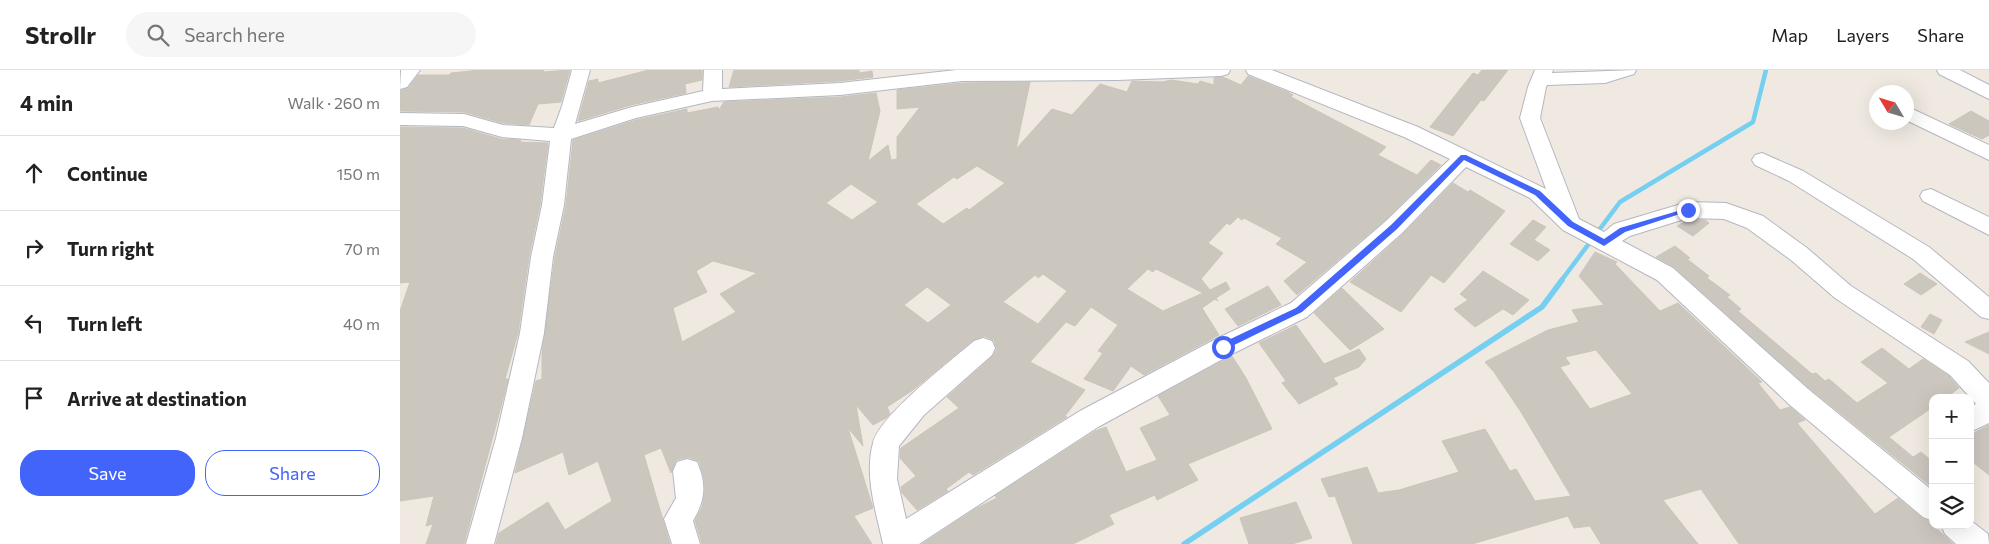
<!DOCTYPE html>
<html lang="en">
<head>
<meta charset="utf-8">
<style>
	:root { --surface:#fff; --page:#f6f6f6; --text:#222; --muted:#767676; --line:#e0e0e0; --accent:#4264fb }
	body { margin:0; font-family:Commissioner,sans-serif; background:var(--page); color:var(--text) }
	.controls { position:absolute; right:15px; bottom:15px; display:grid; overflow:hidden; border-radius:10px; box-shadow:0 5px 20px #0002 }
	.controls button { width:45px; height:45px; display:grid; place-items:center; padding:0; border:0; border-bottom:1px solid var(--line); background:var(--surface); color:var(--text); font:25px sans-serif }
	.compass { position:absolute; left:1469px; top:15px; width:45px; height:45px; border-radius:50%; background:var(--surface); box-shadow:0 5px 20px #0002; rotate:308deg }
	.stop { position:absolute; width:15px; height:15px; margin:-11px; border:4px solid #4264fb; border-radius:50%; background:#fff }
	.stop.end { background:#4264fb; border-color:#fff; box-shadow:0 1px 5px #0008 }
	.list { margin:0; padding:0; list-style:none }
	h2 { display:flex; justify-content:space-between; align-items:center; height:65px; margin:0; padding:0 20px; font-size:21px }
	h2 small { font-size:16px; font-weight:400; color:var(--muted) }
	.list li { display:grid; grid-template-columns:32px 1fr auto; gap:15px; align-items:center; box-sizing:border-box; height:75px; padding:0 20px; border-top:1px solid var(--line) }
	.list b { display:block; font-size:19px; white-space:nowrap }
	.list em { font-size:16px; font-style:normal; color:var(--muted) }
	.actions { display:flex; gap:10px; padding:15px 20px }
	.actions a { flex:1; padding:11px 0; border:1px solid var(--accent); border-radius:20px; text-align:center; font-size:18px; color:var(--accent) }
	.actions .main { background:var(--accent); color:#fff }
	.icon { flex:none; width:28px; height:28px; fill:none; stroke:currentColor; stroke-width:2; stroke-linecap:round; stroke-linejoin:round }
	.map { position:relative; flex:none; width:1589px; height:474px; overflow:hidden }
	header { display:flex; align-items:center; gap:30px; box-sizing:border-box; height:70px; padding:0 25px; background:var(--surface); border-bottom:1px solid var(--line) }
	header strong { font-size:24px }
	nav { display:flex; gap:28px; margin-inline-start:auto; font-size:18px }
	.search { width:350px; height:45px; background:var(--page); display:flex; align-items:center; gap:12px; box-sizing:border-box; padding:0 18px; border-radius:28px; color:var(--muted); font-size:19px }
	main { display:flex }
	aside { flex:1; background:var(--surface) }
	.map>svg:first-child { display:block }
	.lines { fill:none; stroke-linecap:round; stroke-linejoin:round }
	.stream-far1 { stroke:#75cff0; stroke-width:4.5 }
	.stream { stroke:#75cff0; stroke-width:5.5 }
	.building { fill:#cbc7bf; stroke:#cbc5ba; fill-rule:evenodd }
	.minor-casing { stroke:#b4b7c1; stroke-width:2 }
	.minor { fill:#fff; fill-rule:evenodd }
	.route { fill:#4264fb }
</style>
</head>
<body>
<header>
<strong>Strollr</strong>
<div class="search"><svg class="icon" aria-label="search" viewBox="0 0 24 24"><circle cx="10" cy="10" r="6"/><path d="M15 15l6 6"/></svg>Search here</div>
<nav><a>Map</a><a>Layers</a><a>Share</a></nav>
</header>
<main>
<aside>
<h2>4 min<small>Walk · 260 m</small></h2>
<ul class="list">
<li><svg class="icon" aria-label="ahead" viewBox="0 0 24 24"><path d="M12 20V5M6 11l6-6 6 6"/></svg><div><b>Continue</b></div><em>150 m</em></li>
<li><svg class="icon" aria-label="right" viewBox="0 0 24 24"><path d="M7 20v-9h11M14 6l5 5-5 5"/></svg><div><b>Turn right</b></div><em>70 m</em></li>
<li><svg class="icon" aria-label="left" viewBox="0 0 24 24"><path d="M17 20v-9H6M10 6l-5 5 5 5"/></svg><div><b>Turn left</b></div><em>40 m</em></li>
<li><svg class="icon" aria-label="arrive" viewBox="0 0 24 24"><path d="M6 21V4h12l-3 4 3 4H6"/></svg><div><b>Arrive at destination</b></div></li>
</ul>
<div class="actions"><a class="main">Save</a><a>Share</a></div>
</aside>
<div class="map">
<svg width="1589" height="474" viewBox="0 0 1589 474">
	<rect width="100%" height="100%" fill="#efe9e1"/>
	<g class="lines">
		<polyline class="stream-far1" points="1161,211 1220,132 1353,52 1366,0"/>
		<polyline class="stream" points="784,474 1142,237 1162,210"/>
	</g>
	<g class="building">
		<polygon points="81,0 144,0 143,2 170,0 161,32 138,34 129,55 103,53 64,42 0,41 0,21 8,18 18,5 49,5 51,3"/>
		<polygon points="249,0 302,0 302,10 285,14 286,23 231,35 178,51 189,11 198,9 198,13"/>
		<polygon points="334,0 459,0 459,3 472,1 473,7 440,11 329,17"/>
		<polygon points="1082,0 1108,0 1084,31 1081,30 1053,66 1030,57 1073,3 1078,5"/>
		<path d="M848,6l40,16 5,3 -2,2 95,50 -8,8 39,20 14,-15 10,5 -56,55 -88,75 -13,-14 23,-19 -31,-18 6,-6 -38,-20 -2,2 -4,-3 -8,8 -3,-2 -19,20 15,10 -22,26 9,11 16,-8 4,7 -14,9 2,3 -3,-2 -13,9 17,27 -75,40 -13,-9 -18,25 -29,-12 19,-26 -5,-2 20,-26 -27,-18 -16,19 -9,-4 -36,40 55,28 -20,26 2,1 -94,58 -4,-3 -23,17 2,2 -31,19 -15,-17 -1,-6 15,-11 -16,-18 1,-10 58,-40 -12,-11 46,-41 4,-7 -3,-9 -10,-4 -11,4 -60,50 -26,17 3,7 -4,4 -13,7 -17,-20 7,41 -15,-18 25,80 -19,8 18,28h-170l-7,-23 7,-14 3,-15 -1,-14 -5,-17 -11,-4 -12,3 -5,13 -10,-25 -17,7 26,89h-174l3,-11 49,-31 17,28 47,-29 -14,-40 -29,14 -6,-23 -48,21 21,-92 6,-2v-26l13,-96 11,-52 7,-65 63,-20 51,-11v4l31,-6 1,3 5,-8 116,-5 36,-4 4,18 -12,50 20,-16 3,15 6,-1v-22l23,-30 -23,2v-19l65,-7 68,-1 -14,67 36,-40 20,6 28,-31 27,8 5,-11 30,1 9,-2 27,4 2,-3 14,4v-7l9,-1 18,8zM577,96l28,17 -36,27 -2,-2 -24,16 -27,-20 38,-27 3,2zM451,114l27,18 -26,18 -26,-17zM313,191l44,12 -37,21 16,18 -54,30 -9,-34 34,-16 -11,-21zM748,199l5,3 3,-3 47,24 -40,18 -36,-22zM643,204l24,17 -29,33 -35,-22 32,-27 3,3zM527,217l24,18 -23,18 -24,-18z"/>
		<polygon points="1571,41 1589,51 1589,65 1582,69 1549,54"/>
		<polygon points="0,57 63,58 101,69 121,70 120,72 148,73 140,135 129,187 118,263 105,309 108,309 102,333 64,474 26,474 33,454 26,456 34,426 0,431 0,241 10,212 0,213"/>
		<polygon points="1053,113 1068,122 1070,120 1105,141 1044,213 1031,205 1001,242 950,212 1003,164"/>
		<polygon points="1133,150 1146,157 1134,170 1150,180 1138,191 1110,174"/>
		<polygon points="1288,150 1305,150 1309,153 1293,166 1277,156"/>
		<polygon points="1275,176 1290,188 1287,189 1309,206 1307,208 1330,225 1327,227 1341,239 1338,241 1412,304 1416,303 1425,311 1429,309 1457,333 1488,313 1461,292 1482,278 1509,299 1523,289 1549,306 1559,318 1546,328 1533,328 1533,337 1489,367 1513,387 1521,382 1533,392 1533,418 1409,318 1274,197 1256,187"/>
		<path d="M1195,182l22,10 -2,2 45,47 18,-8 84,79 -4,1 22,27 10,-3 15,13 -8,3 78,91 23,-16 24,20 11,5v2l20,19h-214l-38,-55 -38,11 35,44h-97l-11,-18 -16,2 -6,-12 -96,28h-119l-18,-48 -6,1 -8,-18 46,-12 11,26 21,-3 60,-18 -17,-31 43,-12 25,42 6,-2 19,32 36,-5 -50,-84 -27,-40 -9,-10 63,-32 31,-8 -7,-12 32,-5 -25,-29zM1196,280l36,44 -42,15 -30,-42 10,-3 -5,-7z"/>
		<polygon points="1083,201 1129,230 1113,245 1103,239 1075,257 1054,239 1068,230 1060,224"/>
		<polygon points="1520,203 1537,214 1521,225 1504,214"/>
		<polygon points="868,216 881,235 838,256 825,239"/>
		<polygon points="942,218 984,259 950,280 914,243"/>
		<polygon points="1530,244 1542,250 1534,264 1521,257"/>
		<polygon points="896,255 924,294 959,279 966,289 959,297 933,308 938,314 899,334 882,313 886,311 859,273"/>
		<polygon points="1589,262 1589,284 1565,272"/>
		<polygon points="832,286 846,308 872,359 788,394 798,410 757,430 755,425 709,445 714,454 673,474 522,474 577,438 597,428 595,426 695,361 706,357 726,402 757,390 740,358 770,345 758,326"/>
		<polygon points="1589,355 1589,405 1570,390 1570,365"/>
		<polygon points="896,432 912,468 892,474 849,474 840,448"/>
	</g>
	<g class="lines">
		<defs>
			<g id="minor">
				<polygon points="1,0 20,0 7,17 0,19"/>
				<polygon points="172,0 190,0 175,54 232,37 303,21 304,0 322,0 322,19 440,13 556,0 830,0 828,4 821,6 717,10 562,11 440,25 312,31 236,48 171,69 164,135 153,187 144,263 122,368 94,474 66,474 96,368 120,263 131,187 142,135 150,71 102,67 63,56 0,55 0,43 64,44 103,55 154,58 162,36"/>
				<path d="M846,0h26l146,57 128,62 -26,-71 8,-31 7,-17h18l-1,3 84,-3 -2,4 -29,9 -58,2 -1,2 -6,31 39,101 25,13 10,-8 74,-22 38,1 37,13 44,32 44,38 117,75 21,22v40l-19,9v-25l6,-3 -26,-29 -115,-77 -44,-38 -44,-32 -23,-9 -36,-1 -58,18 -8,5 51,27 135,121 125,102v30l-10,-4 -133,-112 -133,-125 -94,-50 -33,-32 -64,-31 -64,66 -95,84 -75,37 -134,73 -179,117h-36c-7,-33 -19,-68 -10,-101 6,-27 79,-83 101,-102l9,-3 9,3 3,7 -3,7 -68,60 -25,31 -2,33 9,40 174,-108 134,-71 77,-37 95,-82 64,-62 -46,-22 -156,-63z"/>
				<polygon points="1537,0 1560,0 1589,15 1589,29 1539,4"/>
				<polygon points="1506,36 1589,75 1589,90 1506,50"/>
				<polygon points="1362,83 1403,101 1529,177 1589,227 1589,249 1581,247 1513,189 1389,111 1355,95 1352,90 1355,85"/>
				<polygon points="1531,119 1589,147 1589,165 1523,131 1520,126 1523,121"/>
				<path d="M287,389l10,3c10,23 8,38 -4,59l7,23h-28l-8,-25 12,-21 -3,-27 4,-9z"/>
				<polygon points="1570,450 1588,464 1589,474 1556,474 1545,464 1541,455 1570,455"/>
			</g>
		</defs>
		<use href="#minor" class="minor-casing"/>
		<use href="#minor" class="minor"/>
	</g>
	<polygon class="route" points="1061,85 1066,85 1140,121 1173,152 1204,169 1220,158 1288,138 1292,140 1225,162 1204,176 1168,156 1135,125 1064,90 997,159 902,242 826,279 820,279 820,274 896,238 991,155"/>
</svg>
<div class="controls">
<button>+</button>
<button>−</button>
<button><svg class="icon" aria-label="layers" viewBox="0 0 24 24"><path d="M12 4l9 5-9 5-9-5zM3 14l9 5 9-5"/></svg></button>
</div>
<svg class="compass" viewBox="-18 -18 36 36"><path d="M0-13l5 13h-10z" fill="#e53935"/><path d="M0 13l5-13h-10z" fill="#767676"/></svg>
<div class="stop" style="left:823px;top:277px"></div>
<div class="stop end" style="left:1288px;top:140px"></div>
</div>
</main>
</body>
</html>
